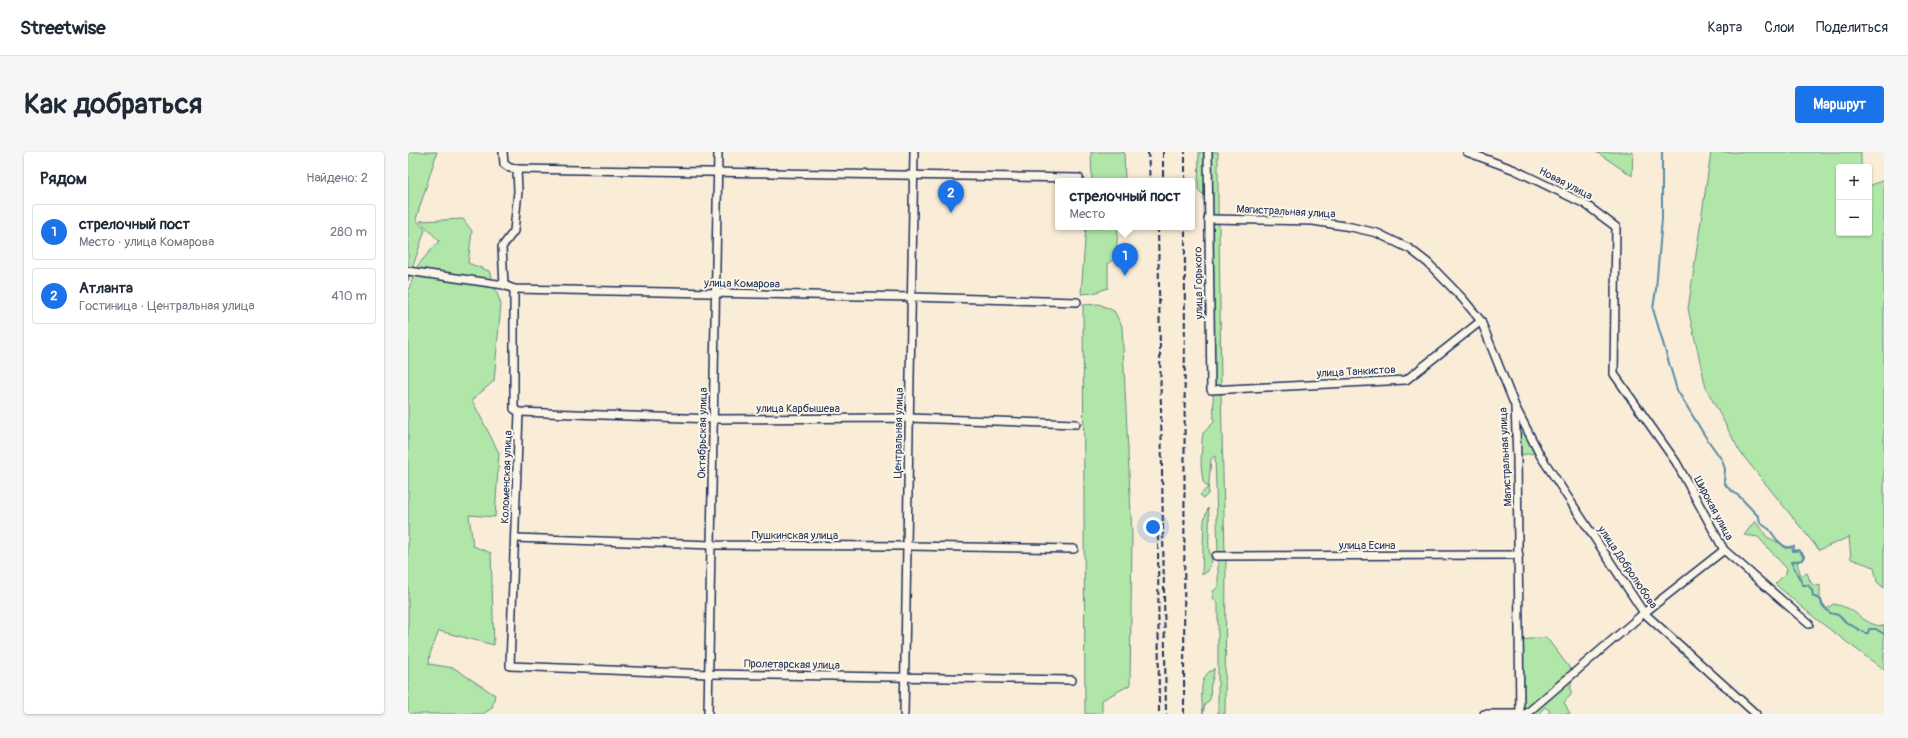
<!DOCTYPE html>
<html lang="ru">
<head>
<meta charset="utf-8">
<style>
	:root { --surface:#fff; --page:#f6f6f7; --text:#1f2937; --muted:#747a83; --line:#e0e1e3; --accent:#1a73e8 }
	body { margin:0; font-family:Pangolin,sans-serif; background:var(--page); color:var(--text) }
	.controls { position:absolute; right:12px; top:12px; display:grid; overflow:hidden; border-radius:4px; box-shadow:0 1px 3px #0004 }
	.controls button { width:36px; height:36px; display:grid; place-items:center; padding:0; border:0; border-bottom:1px solid var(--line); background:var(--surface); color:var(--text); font:20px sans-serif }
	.you { position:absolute; left:745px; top:375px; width:14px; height:14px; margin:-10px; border:3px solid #fff; border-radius:50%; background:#1a73e8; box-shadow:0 0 0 6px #1a73e833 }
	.badge { display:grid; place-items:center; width:26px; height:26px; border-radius:50%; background:var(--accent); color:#fff; font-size:13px; font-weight:700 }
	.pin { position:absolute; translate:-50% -33px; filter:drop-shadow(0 1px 2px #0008) }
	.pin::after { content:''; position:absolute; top:21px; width:14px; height:12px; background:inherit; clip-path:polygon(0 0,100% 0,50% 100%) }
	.popup { position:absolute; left:647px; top:26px; width:140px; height:52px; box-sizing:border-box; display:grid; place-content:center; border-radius:4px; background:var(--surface); filter:drop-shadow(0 1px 3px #0005); font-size:13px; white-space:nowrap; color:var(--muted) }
	.popup b { font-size:15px; color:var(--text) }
	.popup::after { content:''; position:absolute; left:50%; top:100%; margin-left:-8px; border:8px solid transparent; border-top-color:var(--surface) }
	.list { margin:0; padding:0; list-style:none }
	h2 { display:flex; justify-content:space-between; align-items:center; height:52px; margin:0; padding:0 16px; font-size:17px }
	h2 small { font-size:13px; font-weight:400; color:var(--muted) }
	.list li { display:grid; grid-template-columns:26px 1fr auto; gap:12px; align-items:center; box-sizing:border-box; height:56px; margin:0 8px 8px; padding:0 8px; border:1px solid var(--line); border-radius:4px }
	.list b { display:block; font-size:15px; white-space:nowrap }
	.list p { margin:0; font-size:13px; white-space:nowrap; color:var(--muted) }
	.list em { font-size:13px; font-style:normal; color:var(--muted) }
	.map { position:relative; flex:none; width:1476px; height:562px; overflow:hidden; border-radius:4px }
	header { display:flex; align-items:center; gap:24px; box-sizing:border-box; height:56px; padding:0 20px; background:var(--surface); border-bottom:1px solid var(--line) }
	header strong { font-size:19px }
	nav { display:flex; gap:22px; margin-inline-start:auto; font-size:14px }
	.intro { display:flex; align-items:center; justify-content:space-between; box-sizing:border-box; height:96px; padding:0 24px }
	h1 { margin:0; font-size:28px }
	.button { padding:10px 18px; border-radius:4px; background:var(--accent); color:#fff; font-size:14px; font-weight:700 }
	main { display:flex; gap:24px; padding:0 24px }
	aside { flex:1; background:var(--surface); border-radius:4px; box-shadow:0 1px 3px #0004 }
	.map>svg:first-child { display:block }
	.green { fill:#b0e6a8; stroke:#668a83 }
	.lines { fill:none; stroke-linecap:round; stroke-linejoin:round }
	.stream { stroke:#548ca5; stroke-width:2 }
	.minor-casing { stroke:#1b2f5e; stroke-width:10 }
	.minor { stroke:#fcf5e5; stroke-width:7 }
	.rail { stroke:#1b2f5e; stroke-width:2; stroke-dasharray:6 3; stroke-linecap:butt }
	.labels { text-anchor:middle; stroke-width:4; stroke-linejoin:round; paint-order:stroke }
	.street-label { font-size:11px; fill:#1b2f5e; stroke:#fcf5e5 }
</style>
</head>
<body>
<header>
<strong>Streetwise</strong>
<nav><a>Карта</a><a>Слои</a><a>Поделиться</a></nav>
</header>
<div class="intro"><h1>Как добраться</h1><a class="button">Маршрут</a></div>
<main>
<aside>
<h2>Рядом<small>Найдено: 2</small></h2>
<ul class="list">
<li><span class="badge">1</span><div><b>стрелочный пост</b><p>Место · улица Комарова</p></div><em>280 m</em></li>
<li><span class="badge">2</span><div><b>Атланта</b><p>Гостиница · Центральная улица</p></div><em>410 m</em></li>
</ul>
</aside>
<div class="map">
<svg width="1476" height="562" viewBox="0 0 1476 562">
	<rect width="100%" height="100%" fill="#faedd8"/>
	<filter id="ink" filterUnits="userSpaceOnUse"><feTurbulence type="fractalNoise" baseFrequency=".025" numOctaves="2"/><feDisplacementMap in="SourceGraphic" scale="8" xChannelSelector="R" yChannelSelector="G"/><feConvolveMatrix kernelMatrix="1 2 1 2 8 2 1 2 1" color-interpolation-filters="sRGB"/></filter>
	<g filter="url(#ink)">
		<g class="green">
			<polygon points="0,0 29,0 8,67 17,78 0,129"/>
			<polygon points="683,0 716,0 717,29 684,29"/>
			<polygon points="791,0 798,0 798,42 794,42 790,37"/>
			<rect x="802" y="0" width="8" height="65"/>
			<polygon points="1188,0 1225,0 1224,24 1193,3"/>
			<polygon points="1303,0 1453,0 1453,15 1431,15 1431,81 1461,81 1461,34 1476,28 1476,436 1469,430 1466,415 1443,407 1441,385 1411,398 1332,300 1298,236 1280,157"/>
			<polygon points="55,67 64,79 60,111 81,119 93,152 86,229 64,248 91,301 87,365 61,363 65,394 83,401 86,493 31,479 22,502 21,512 46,516 87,543 84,556 75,562 0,562 0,139 10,113 31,89 12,69"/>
			<polygon points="802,70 811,70 813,235 806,235"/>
			<polygon points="678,75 710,75 708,106 700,111 700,136 686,141 673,142"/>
			<polygon points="691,152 706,159 714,174 724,384 722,533 694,548 694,562 677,562 675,153"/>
			<polygon points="805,240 813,240 817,402 810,401 807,304 803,307 800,342 796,346 792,343 800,335 795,330 793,312 794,288 795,281 806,270"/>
			<polygon points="1109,265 1129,301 1111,303"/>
			<path d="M800,356c4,18 -3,37 4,53l-4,10 -6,4 2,-55z"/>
			<path d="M1347,369l12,16 29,14h4l3,7 -6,5 4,13 6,-3 4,10 4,3 5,-1v14l7,10 6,-5c6,1 13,3 18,6 11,7 18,16 33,16v44l-68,-51 -41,-35 11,-11 1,-4 -29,-32 -14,-2z"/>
			<path d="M810,406h8l-1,156h-7v-110c-5,-4 -5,-6 -5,-13l5,-4z"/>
			<polygon points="1138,485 1164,519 1120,557 1115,558 1114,488"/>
			<path d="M806,516c0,7 -1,10 -3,16 -2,8 3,15 -6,20l-2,10c-1,-15 -5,-33 7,-43h2z"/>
			<polygon points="1163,524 1163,543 1156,550 1162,562 1140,562 1142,559 1137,555 1130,562 1122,560"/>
		</g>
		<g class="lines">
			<polyline class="stream" points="1254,0 1254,67 1248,137 1245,157 1269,238 1297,284 1314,308 1317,317 1316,330 1319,335 1332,345 1351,365 1352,371 1361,377 1369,388 1378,396 1386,394 1385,399 1391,398 1396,404 1394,408 1383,410 1395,433 1400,433 1404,438 1405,444 1413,448 1414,453 1422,461 1430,463 1439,471 1457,481 1460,481 1461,477 1468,477 1476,482"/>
			<defs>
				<g id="minor">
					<polyline points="95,0 96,12 102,16 109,17 110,39 106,79 94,95 96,133"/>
					<polyline points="800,0 803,238 998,228 1073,169"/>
					<polyline points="1059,0 1107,18 1177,52 1208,75 1206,222 1268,310 1316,398 1236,461 1118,562"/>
					<polyline points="109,17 671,26"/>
					<polyline points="800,67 905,69 943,75 969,81 1002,97 1020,111 1055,147 1073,169 1107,254 1109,306 1112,562"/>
					<polyline points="0,119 96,133 106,137 504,145 669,150"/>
					<polyline points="106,137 106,257 111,260 102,514 301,522 664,528"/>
					<polyline points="1108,256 1132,303 1236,461 1348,562"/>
					<polyline points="111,260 305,267 501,266 668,272"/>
					<polyline points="107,386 304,393 500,394 666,397"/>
					<polyline points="1316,398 1401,472"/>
					<polyline points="808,404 1111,403"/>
					<polyline points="300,562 310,0"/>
					<polyline points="496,562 506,0"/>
					<polyline points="1076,562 1116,562"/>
				</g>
			</defs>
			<use href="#minor" class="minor-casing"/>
			<use href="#minor" class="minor"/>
			<g class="rail">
				<polyline points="740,0 742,29"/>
				<polyline points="755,0 755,29"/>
				<polyline points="777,29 777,0"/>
				<polyline points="750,75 758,562"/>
				<polyline points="750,383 751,562"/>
				<polyline points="776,562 777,75"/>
			</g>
		</g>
	</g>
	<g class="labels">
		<g class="street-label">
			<text transform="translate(1158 31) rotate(27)" y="4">Новая улица</text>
			<text transform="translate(878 59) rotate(3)" y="4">Магистральная улица</text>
			<text transform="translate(334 131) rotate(1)" y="4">улица Комарова</text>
			<text transform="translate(790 131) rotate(-91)" y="4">улица Горького</text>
			<text transform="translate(948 219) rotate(-3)" y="4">улица Танкистов</text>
			<text x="390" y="260">улица Карбышева</text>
			<text transform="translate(294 281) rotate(-89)" y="4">Октябрьская улица</text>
			<text transform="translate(490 281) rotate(-89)" y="4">Центральная улица</text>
			<text transform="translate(1097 305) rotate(-93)" y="4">Магистральная улица</text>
			<text transform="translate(98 325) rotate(-88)" y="4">Коломенская улица</text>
			<text transform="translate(1306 356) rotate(62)" y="4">Широкая улица</text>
			<text x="387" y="387">Пушкинская улица</text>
			<text x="959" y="397">улица Есина</text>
			<text transform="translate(1220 415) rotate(56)" y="4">улица Добролюбова</text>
			<text transform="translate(384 512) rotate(1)" y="4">Пролетарская улица</text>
		</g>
	</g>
</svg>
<div class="controls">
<button>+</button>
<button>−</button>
</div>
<div class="you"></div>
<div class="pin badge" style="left:717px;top:124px">1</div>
<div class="popup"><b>стрелочный пост</b>Место</div>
<div class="pin badge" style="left:543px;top:61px">2</div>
</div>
</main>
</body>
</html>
